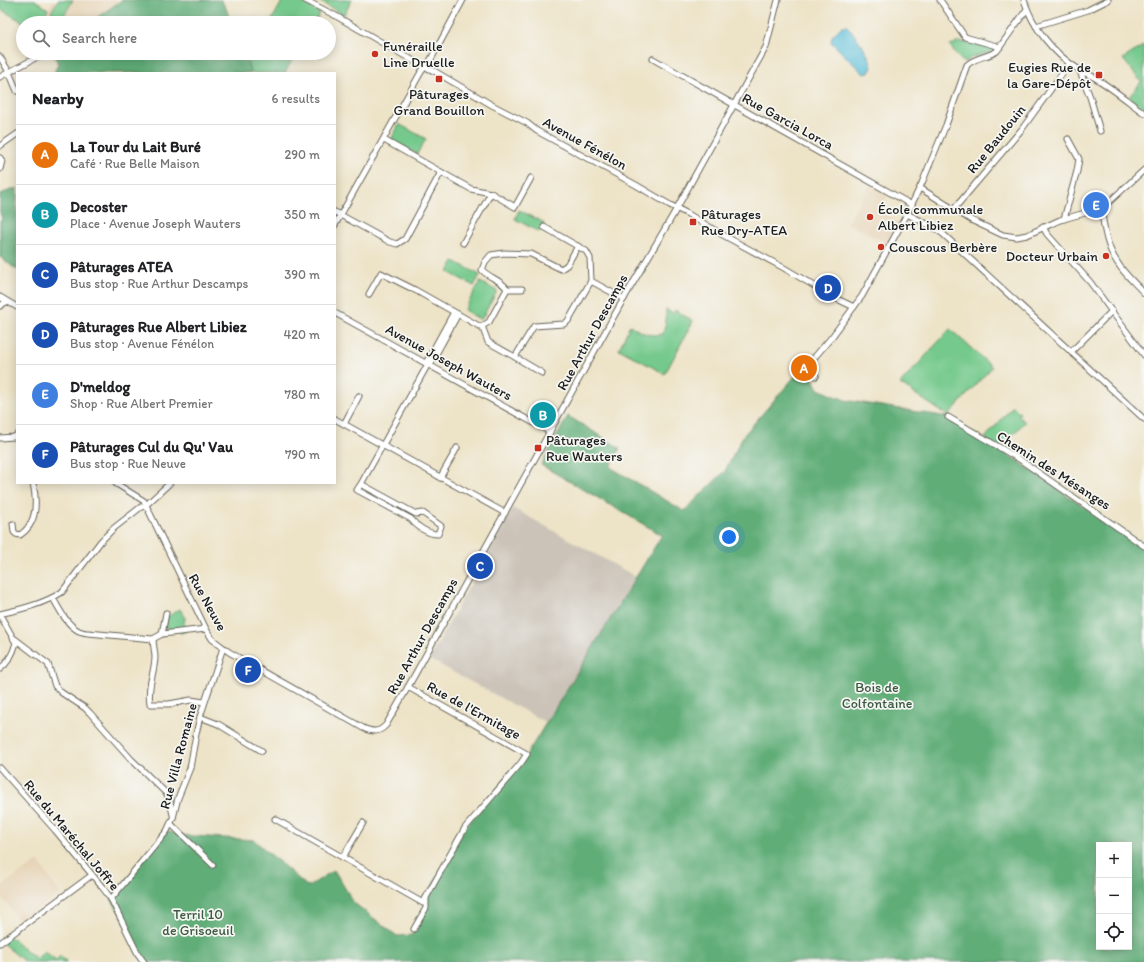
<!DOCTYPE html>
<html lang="en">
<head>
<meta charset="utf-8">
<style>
	:root { --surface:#fff; --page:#f2f2f2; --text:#202124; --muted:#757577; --line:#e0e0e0; --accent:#7c3aed }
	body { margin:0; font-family:Itim,sans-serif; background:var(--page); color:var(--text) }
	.controls { position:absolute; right:12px; bottom:12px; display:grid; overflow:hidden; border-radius:0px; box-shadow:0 2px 10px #0003 }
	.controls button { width:36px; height:36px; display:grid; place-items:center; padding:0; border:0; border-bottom:1px solid var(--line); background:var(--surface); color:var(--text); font:20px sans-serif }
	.you { position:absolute; left:729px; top:537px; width:14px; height:14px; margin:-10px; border:3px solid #fff; border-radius:50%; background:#1a73e8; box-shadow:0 0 0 6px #1a73e833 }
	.badge { display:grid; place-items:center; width:26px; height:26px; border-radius:50%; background:var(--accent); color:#fff; font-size:13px; font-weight:700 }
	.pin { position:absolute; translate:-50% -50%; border:2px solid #fff; box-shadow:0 1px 4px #0006 }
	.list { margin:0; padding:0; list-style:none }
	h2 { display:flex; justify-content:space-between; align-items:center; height:52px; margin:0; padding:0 16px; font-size:17px }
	h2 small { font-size:13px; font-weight:400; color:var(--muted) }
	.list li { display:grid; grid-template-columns:26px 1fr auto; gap:12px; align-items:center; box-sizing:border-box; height:60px; padding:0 16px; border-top:1px solid var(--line) }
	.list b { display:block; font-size:15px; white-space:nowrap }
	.list p { margin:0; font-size:13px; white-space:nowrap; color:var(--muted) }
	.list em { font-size:13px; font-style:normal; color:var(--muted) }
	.icon { flex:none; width:22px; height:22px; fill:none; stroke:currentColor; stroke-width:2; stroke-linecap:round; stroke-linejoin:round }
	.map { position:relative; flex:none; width:1144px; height:962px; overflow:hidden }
	.search { position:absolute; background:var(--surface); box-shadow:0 2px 10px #0003; left:16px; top:16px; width:320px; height:44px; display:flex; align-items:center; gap:10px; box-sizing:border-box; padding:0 14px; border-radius:22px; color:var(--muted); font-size:15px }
	.panel { position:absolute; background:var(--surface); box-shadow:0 2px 10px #0003; left:16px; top:72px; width:320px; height:412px; border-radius:0px }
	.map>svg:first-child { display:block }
	.built { fill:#e7d4b7 }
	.industrial { fill:#cbc3b8 }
	.green { fill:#75c98c; stroke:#487254 }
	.forest { fill:#60ad78; stroke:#3e644a; fill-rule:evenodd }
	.water { fill:#5bc0d9; stroke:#3c6e7a }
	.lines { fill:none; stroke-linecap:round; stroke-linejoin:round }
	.minor-casing { stroke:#656258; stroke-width:7 }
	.minor { stroke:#fff; stroke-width:5 }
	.poi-dot { fill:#c8321e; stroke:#f6f6f2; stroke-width:1.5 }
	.labels { text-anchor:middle; stroke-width:3.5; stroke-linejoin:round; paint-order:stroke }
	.poi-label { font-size:14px; fill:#1c1c1c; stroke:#f6f6f2; text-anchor:start }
	.street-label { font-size:14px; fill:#1c1c1c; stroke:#f6f6f2 }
	.park-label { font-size:14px; fill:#3b5943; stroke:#f6f6f2 }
</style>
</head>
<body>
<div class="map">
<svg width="1144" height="962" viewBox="0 0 1144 962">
	<rect width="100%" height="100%" fill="#f6f6f2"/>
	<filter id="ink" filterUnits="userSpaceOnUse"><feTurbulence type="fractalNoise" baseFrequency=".025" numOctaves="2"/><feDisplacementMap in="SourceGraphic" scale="8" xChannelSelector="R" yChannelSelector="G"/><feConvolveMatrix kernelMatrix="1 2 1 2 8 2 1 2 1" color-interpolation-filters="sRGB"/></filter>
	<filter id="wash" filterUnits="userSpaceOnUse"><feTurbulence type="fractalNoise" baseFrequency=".012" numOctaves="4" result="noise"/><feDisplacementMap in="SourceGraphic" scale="16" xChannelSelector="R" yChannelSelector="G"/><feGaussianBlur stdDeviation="0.9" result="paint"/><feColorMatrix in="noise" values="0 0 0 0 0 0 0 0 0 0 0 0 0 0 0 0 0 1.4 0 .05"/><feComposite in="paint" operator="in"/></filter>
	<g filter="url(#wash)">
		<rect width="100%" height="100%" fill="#ede3c7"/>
		<g class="built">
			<polygon points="53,0 122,0 88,23 40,23"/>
			<polygon points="872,182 888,195 880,210 898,223 887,244 847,223"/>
			<polygon points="38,861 60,893 20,922 0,895 0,887"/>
		</g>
		<polygon class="industrial" points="513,508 636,577 547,723 429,659"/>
		<g class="green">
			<polygon points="0,0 35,0 48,9 40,23 25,23 0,9"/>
			<polygon points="58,0 73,0 62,19 51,12"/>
			<polygon points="283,0 298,0 320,13 314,23 270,23"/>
			<polygon points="317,0 352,0 344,15"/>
			<polygon points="959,42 992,47 995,46 996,49 991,53 990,52 971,58 964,63 955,54 950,45"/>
			<polygon points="1144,45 1144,109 1129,97 1141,82 1123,59"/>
			<polygon points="254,53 296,53 285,73 251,73 245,69"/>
			<polygon points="399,124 426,139 417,154 391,140"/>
			<polygon points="519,210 544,223 539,232 515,219"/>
			<polygon points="454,261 480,275 474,286 448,272"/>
			<polygon points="480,282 497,291 481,320 464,310"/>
			<path d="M666,309l7,5 2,-4 18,11 -28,53 -46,-25 11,-24c11,8 20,12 33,9l3,-13z"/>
			<polygon points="950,329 992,367 948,416 900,384"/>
			<polygon points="1013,406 1020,413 1018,416 1025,422 1000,448 985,438"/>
			<polygon points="180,609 185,618 184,625 185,632 180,633 180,629 168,630 168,632 166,630 167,617"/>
			<polygon points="9,936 37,959 44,951 56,960 60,956 67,962 25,962 1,942"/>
		</g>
		<g class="forest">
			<polygon points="122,0 221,0 226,8 231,23 89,23"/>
			<polygon points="54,53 244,53 251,73 54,73 58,64"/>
			<polygon points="17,188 17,270 0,257 0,221 2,219 0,212 0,194"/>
			<path d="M809,371l9,18 27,11 103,17 70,44 126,88v413h-1000l-6,-8 -9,-27 -18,-28 56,-68 12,4 75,5 54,47 26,-17 20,33 43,33 15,-1 14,-27v-11l39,-69 62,-74 135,-219 -121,-70 27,-49 52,32 -10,19 74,44 41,-40 18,-35 53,-61 2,4zM1099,845h30v102h-30z"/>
		</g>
		<path class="water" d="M842,26h5c10,12 22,26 25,41l-4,6 -4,1 -33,-32 1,-6z"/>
	</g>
	<g filter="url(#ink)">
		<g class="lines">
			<defs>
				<g id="minor">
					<polyline points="305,0 336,16 419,64 434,71 492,105 527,123 537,131 636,185 670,205 688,214 721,234 784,268 835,298 854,307"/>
					<polyline points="940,0 965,37 1000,47"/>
					<path d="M1024,0c9,28 29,53 54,69 6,4 13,6 19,10 16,10 32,23 47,34"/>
					<polyline points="1036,26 1088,10 1108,0"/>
					<polyline points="0,57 9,72 17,91"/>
					<polyline points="653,59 912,205"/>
					<polyline points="1080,71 1090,97 1100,131"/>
					<polyline points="0,77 41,55"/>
					<polyline points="384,140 471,189 491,193 515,207 531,178"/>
					<polyline points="0,146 17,134"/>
					<polyline points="0,158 2,161 0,169"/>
					<polyline points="920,188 971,220 1003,235 1017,237 1027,235 1060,220 1099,209 1108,203 1144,170"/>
					<path d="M1101,208c3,18 5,38 16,54 7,12 18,21 27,31"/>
					<polyline points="954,209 1022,129 1069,64"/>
					<polyline points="335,212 390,242 397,244 405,239 441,172"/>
					<polyline points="907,214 933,227 943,234 1144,419"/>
					<polyline points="1064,219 1077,171 1079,159 1068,139"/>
					<polyline points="335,225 421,72 430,61 463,0"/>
					<polyline points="544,227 586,251 590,258 591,281 624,299"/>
					<polyline points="1043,227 1047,234 1090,282 1144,355"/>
					<polyline points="463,243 491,193"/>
					<polyline points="507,289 522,289"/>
					<polyline points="369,294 381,273 415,290 479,326 482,326"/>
					<polyline points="0,297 17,307"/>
					<polyline points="0,306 6,302"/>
					<polyline points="335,313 550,432"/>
					<path d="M482,326l7,-4 18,-33c-5,-9 -18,-11 -25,-19l3,-8 6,-7 13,-2 27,1 30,15 6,-4 11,-19"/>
					<polyline points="482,326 488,342 515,357 534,326 564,324 568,321 591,281"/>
					<polyline points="1071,352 1112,311"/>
					<polyline points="515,357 542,373"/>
					<polyline points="426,363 454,312"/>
					<polyline points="430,365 458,314"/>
					<path d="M816,376l-5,-8 2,-9 18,-21 31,-42 45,-82 15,-31 24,-58 21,-60c8,-8 21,-8 30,-14l30,-42"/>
					<polyline points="948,417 1019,459 1144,546"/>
					<polyline points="335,419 505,513"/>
					<polyline points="344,424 359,396"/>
					<polyline points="0,438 14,437 17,435"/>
					<polyline points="440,478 457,448"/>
					<path d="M115,483l29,18 62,128 6,10 17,13 134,76c9,4 16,5 23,-3l22,-38 211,-380 54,-92 93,-168 12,-47"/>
					<path d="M361,484l55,30 7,-1 18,13 -3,8c-10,0 -21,-7 -27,-15l-54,-29 4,-6 67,-120"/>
					<path d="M13,524l1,8 2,2 4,1c18,-12 17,-34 13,-52"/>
					<path d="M53,598c6,11 14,27 26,33 3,1 7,2 9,2l65,6 9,-5 44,-5"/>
					<path d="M0,614c21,-5 44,-10 62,-22l39,-51 13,-13 27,-21 4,-1 25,-23"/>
					<path d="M0,615l16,28c-3,11 -7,19 -16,26"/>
					<polyline points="162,634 166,613"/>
					<polyline points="15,639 48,664 55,686 62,693 85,708 90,713 131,759 167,794 170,802 173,815"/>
					<path d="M153,639c0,6 2,12 2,19 -1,17 -8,28 -5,46h19l22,-4 13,2"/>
					<polyline points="200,717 218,724 262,751"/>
					<polyline points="0,768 55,830 103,888 111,899 138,954 144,962"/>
					<polyline points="275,819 423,903 465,828 521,763 527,754 408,687"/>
					<polyline points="171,824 213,865"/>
					<polyline points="343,857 363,823"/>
					<polyline points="111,899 167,831 173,818 178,798 190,768 196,734 200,717 223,648"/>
					<polyline points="414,929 426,908 426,898"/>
					<polyline points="0,943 92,875"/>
				</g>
			</defs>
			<use href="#minor" class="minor-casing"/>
			<use href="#minor" class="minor"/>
		</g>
	</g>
	<g class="poi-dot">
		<circle cx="375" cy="54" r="4"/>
		<rect x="1095" y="71" width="8" height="8" rx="2"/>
		<rect x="435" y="75" width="8" height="8" rx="2"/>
		<circle cx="870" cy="217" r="4"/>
		<rect x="689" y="218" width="8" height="8" rx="2"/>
		<circle cx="881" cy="247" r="4"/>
		<circle cx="1106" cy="256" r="4"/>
		<rect x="534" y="444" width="8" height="8" rx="2"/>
	</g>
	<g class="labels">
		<g class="poi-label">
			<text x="383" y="51">Funéraille<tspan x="383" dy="16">Line Druelle</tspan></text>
			<text x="1091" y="72" text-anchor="end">Eugies Rue de<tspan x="1091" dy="16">la Gare-Dépôt</tspan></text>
			<text x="439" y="99" text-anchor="middle">Pâturages<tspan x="439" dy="16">Grand Bouillon</tspan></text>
			<text x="878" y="214">École communale<tspan x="878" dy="16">Albert Libiez</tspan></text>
			<text x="701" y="219">Pâturages<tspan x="701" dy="16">Rue Dry-ATEA</tspan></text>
			<text x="889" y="252">Couscous Berbère</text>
			<text x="1098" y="261" text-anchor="end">Docteur Urbain</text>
			<text x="546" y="445">Pâturages<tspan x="546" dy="16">Rue Wauters</tspan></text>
		</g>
		<g class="street-label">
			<text transform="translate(788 121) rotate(29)" y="5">Rue Garcia Lorca</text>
			<text transform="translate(996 139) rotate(-51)" y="5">Rue Baudouin</text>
			<text transform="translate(585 143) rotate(29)" y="5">Avenue Fénélon</text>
			<text transform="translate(592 332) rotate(-61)" y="5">Rue Arthur Descamps</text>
			<text transform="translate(449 362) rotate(29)" y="5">Avenue Joseph Wauters</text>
			<text transform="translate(1054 470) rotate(33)" y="5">Chemin des Mésanges</text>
			<text transform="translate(208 602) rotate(61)" y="5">Rue Neuve</text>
			<text transform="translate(422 636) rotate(-61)" y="5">Rue Arthur Descamps</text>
			<text transform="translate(474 710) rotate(29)" y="5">Rue de l'Ermitage</text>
			<text transform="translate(178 756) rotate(-75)" y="5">Rue Villa Romaine</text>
			<text transform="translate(72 835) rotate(50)" y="5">Rue du Maréchal Joffre</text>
		</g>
		<g class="park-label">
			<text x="877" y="692">Bois de<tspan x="877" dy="16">Colfontaine</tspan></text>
			<text x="198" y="919">Terril 10<tspan x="198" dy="16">de Grisoeuil</tspan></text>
		</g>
	</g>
</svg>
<div class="controls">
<button>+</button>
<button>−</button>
<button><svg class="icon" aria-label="locate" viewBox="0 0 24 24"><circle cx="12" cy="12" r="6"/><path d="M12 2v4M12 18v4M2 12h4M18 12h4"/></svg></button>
</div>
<div class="you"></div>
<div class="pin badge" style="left:804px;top:368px;background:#e8710a">A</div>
<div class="pin badge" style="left:543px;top:415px;background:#0f9aa8">B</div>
<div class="pin badge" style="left:480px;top:566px;background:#1a4fb4">C</div>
<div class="pin badge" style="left:828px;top:288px;background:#1a4fb4">D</div>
<div class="pin badge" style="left:1096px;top:205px;background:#3f7fe0">E</div>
<div class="pin badge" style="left:248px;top:670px;background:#1a4fb4">F</div>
<div class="search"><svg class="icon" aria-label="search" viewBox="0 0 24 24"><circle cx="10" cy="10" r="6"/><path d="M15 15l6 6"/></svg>Search here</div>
<section class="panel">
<h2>Nearby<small>6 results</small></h2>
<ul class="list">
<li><span class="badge" style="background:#e8710a">A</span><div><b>La Tour du Lait Buré</b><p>Café · Rue Belle Maison</p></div><em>290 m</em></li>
<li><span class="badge" style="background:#0f9aa8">B</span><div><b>Decoster</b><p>Place · Avenue Joseph Wauters</p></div><em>350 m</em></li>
<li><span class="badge" style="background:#1a4fb4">C</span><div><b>Pâturages ATEA</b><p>Bus stop · Rue Arthur Descamps</p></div><em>390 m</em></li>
<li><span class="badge" style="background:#1a4fb4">D</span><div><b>Pâturages Rue Albert Libiez</b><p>Bus stop · Avenue Fénélon</p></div><em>420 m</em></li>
<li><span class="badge" style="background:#3f7fe0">E</span><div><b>D'meldog</b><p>Shop · Rue Albert Premier</p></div><em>780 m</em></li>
<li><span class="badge" style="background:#1a4fb4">F</span><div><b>Pâturages Cul du Qu' Vau</b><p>Bus stop · Rue Neuve</p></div><em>790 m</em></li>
</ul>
</section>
</div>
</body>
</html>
